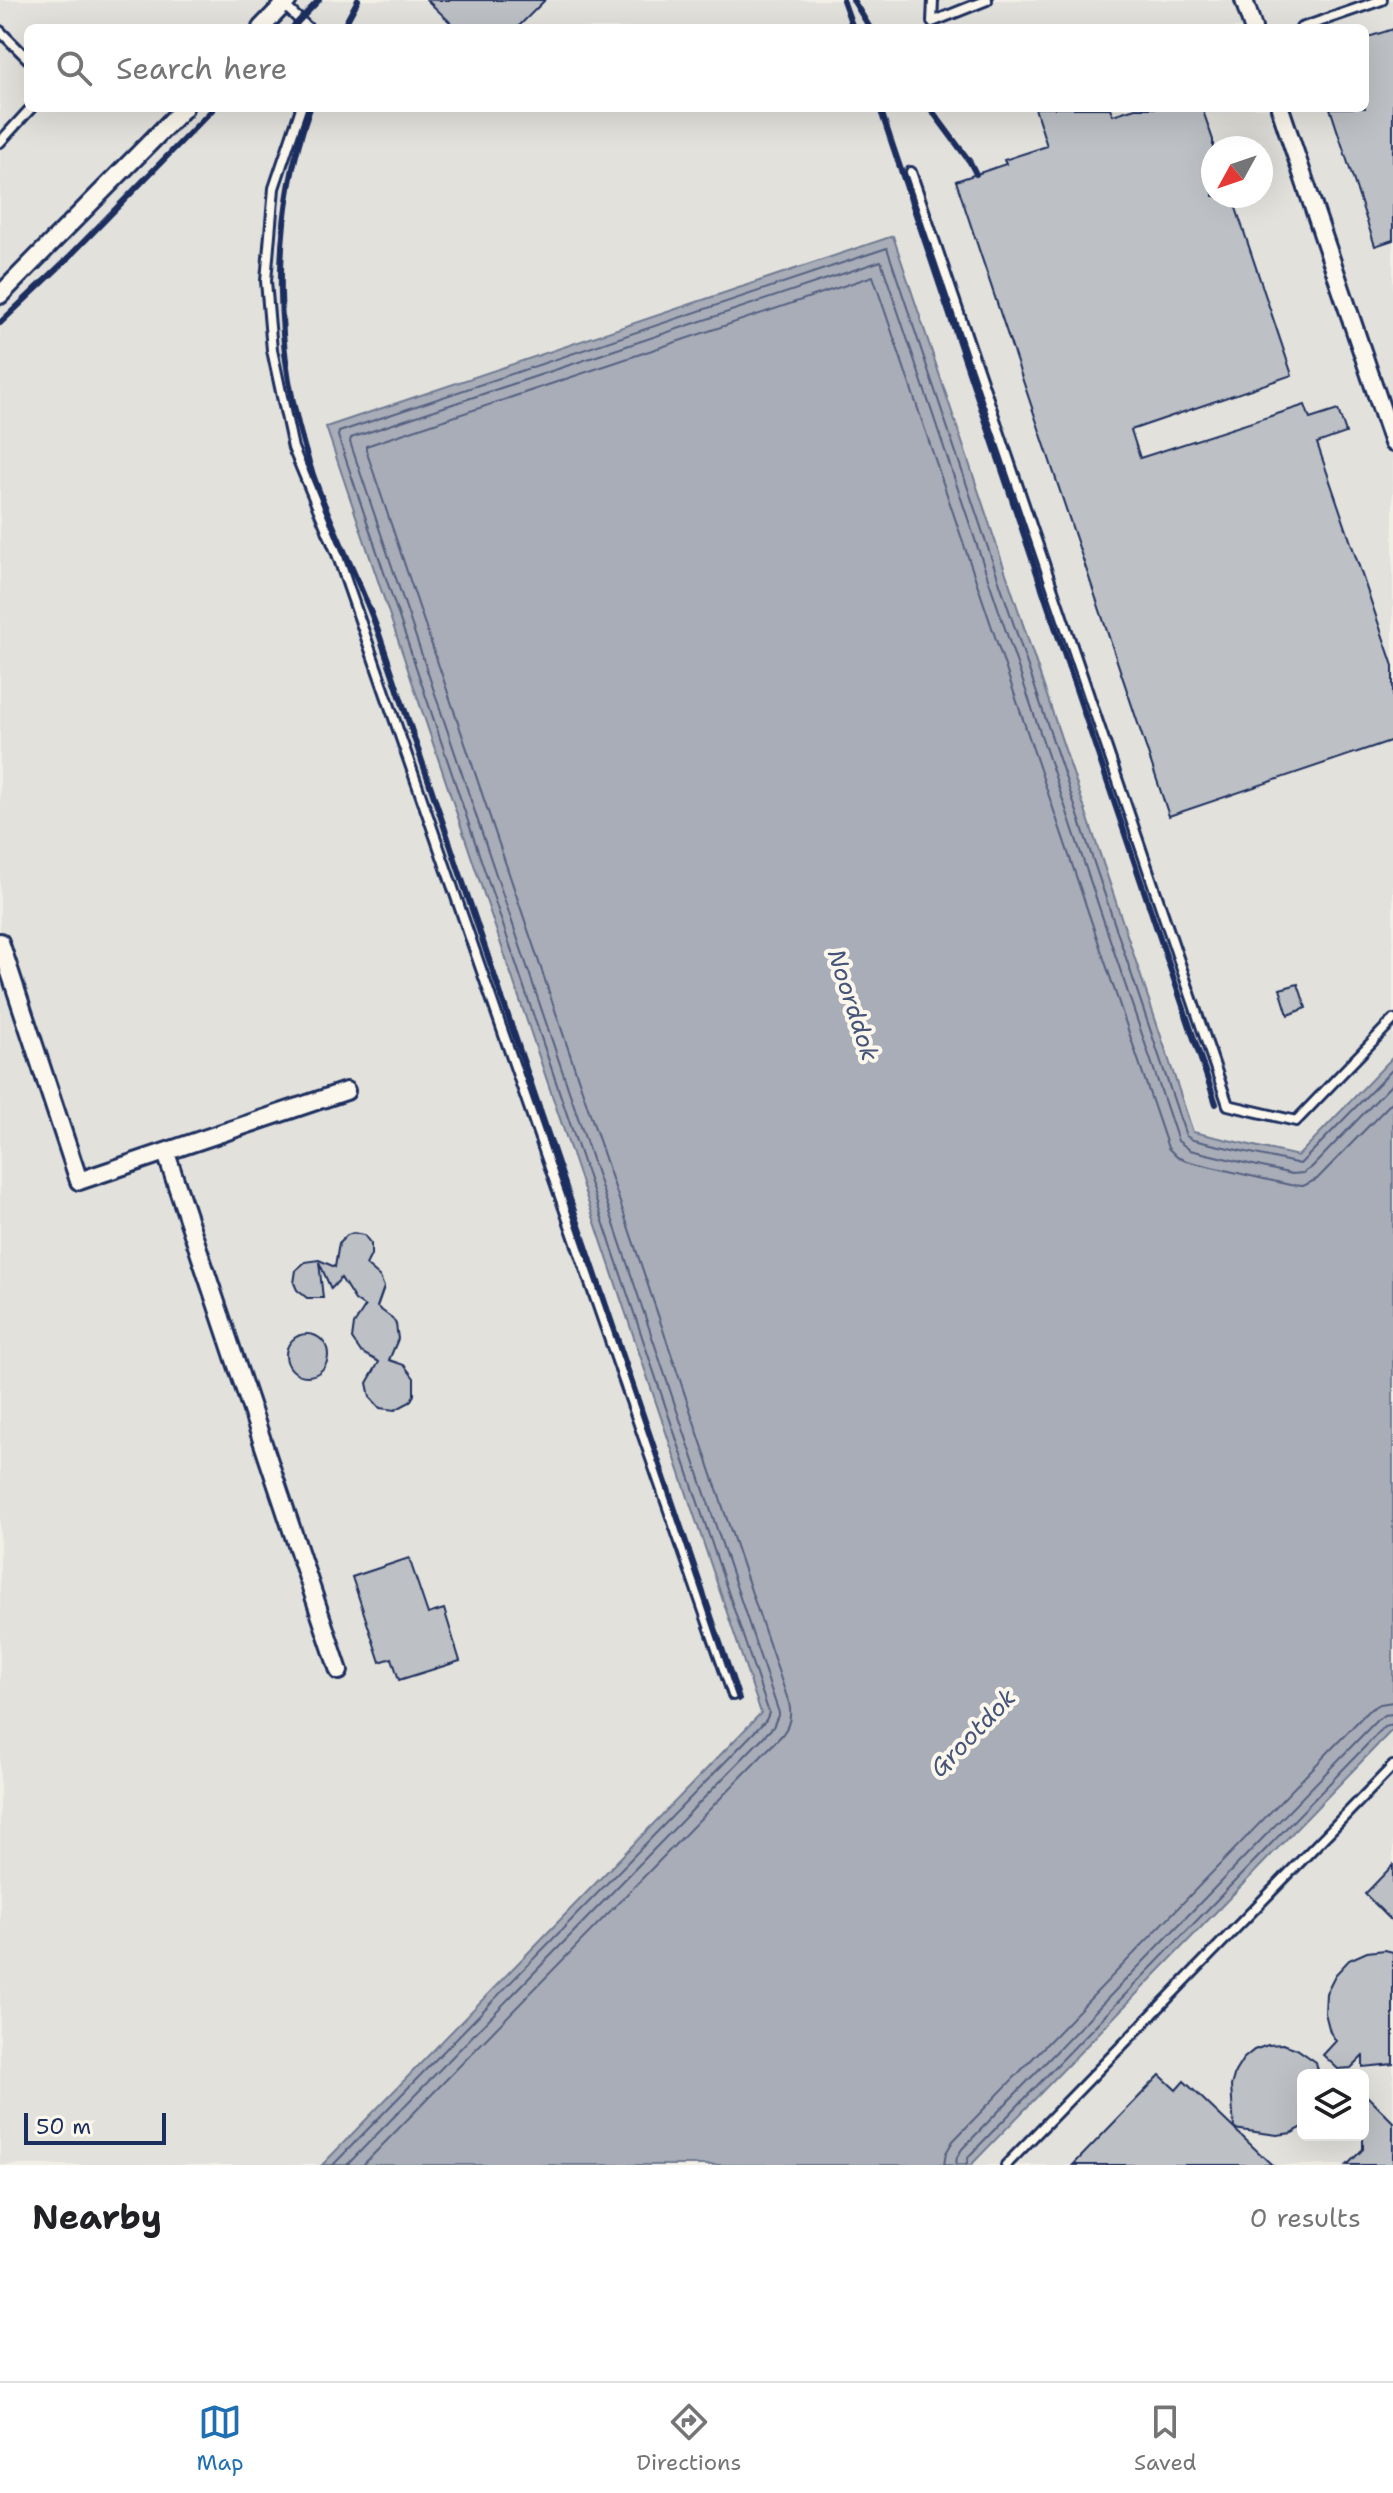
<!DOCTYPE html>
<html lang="en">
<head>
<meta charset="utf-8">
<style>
	:root { --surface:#fff; --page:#f2f2f2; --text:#202124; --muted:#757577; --line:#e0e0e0; --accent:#1f6fb2 }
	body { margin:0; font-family:"Shantell Sans",sans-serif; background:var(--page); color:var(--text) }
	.controls { position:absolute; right:24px; bottom:24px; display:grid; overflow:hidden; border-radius:12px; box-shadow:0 8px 32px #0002 }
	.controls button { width:72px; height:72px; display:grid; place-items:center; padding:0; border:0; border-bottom:2px solid var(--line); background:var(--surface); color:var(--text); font:40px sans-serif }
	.compass { position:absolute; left:1201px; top:136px; width:72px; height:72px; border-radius:50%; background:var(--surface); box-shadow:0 8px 32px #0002; rotate:230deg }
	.scale { position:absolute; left:24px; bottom:20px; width:142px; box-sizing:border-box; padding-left:8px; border:4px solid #1b2f5e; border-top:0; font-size:22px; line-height:28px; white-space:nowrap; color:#1b2f5e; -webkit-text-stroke:6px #fbf7ec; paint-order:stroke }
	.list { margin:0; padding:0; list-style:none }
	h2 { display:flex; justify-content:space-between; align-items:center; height:104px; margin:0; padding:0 32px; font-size:34px }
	h2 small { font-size:26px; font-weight:400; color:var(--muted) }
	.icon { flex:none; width:44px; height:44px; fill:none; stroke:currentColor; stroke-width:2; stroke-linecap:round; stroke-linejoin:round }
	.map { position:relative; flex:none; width:1393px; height:2165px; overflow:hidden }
	.search { position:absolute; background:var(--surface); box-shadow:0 8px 32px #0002; left:24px; right:24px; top:24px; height:88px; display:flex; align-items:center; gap:20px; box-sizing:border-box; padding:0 28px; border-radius:12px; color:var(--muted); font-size:30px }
	.sheet { height:216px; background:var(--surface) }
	nav { display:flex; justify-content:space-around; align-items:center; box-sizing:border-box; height:112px; border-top:2px solid var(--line); background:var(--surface); font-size:22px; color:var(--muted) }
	nav a { display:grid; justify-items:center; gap:4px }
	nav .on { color:var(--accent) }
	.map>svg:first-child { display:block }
	.built { fill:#e2e1dc; fill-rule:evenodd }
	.water { fill:#a9adb7; stroke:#707b93; stroke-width:2 }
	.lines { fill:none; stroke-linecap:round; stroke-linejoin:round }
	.shore { stroke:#546182; stroke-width:2 }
	.building { fill:#bdc0c4; stroke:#1b2f5e; stroke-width:2 }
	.service-casing { stroke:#1b2f5e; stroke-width:14 }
	.minor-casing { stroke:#1b2f5e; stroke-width:22 }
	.service { stroke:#fbf7ec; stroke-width:8 }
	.minor { stroke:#fbf7ec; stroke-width:16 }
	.rail { stroke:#1b2f5e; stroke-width:6 }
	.labels { text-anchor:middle; stroke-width:8; stroke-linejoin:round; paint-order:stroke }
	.water-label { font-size:24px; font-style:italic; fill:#465579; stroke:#fbf7ec }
</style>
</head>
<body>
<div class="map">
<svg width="1393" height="2165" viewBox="0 0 1393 2165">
	<rect width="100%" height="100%" fill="#f2efe6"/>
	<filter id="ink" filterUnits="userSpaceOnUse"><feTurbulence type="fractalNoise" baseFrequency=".0125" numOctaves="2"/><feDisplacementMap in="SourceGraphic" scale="16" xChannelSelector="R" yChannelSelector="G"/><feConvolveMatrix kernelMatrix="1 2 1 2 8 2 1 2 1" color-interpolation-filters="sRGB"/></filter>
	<g filter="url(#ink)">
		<g class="built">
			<path d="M0,0h1393v1057l-95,99 -105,-24 -300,-896 -567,191 435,1286 -439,452h-322zM28,28h1337v80h-1337zM1213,148h48v48h-48z"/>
			<path d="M1393,1729v436h-422zM1303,2075h60v60h-60z"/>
		</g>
		<polygon class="water" points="893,236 1193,1132 1298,1156 1393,1057 1393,1729 971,2165 322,2165 761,1713 326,427"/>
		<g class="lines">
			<g class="shore">
				<polyline points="333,2165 766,1720 769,1713 338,436 339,432 887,248 1186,1136 1193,1140 1300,1164 1393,1069"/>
				<polyline points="347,2165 773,1727 779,1713 350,442 351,438 881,261 1178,1141 1190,1150 1292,1174 1303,1173 1311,1168 1393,1083"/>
				<path d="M363,2165l419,-430c8,-10 10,-20 7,-32l-423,-1253v-4l507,-170 295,872 9,9 9,4 104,24 13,1 14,-7 76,-78"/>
				<polyline points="944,2165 946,2153 953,2141 1368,1711 1380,1704 1393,1702"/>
				<polyline points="956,2165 957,2157 962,2149 1377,1720 1384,1715 1393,1714"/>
				<polyline points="966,2165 969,2156 1384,1727 1393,1724"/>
			</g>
		</g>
		<g class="building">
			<polygon points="427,0 545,0 517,28 456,28"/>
			<polygon points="1393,29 1393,240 1375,246 1330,108 1365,108 1365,38"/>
			<polygon points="1035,108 1110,108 1113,115 1135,108 1202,108 1213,140 1213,196 1232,196 1292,375 1131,430 1140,458 1305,405 1310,419 1338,410 1346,433 1317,443 1393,666 1393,740 1169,816 956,181 1006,164 1004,160 1047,146"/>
			<polygon points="1298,984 1306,1008 1288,1015 1280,989"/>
			<polygon points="353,1233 364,1235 371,1244 371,1255 366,1265 380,1277 384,1287 377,1307 392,1318 396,1324 398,1339 389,1360 404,1365 414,1378 414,1395 410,1402 395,1410 380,1408 370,1397 367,1383 379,1362 361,1352 352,1339 354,1324 365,1307 355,1300 341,1278 331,1289 319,1262 323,1298 307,1298 297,1290 294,1283 296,1270 305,1262 319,1260 335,1267 339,1243 347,1235"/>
			<circle cx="307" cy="1355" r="21"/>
			<polygon points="409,1558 428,1614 444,1609 460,1661 399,1680 392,1658 380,1662 352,1577"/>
			<polygon points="1393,1865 1393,1922 1365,1894"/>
			<polygon points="1385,1950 1393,1952 1393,2064 1363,2067 1363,2056 1351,2068 1338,2069 1323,2055 1336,2041 1330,2032 1325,2013 1326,1993 1335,1975 1349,1960 1367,1952"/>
			<polygon points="1283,2044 1297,2049 1316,2062 1319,2075 1303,2075 1303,2127 1292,2133 1277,2135 1234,2129 1231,2086 1235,2072 1243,2059 1254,2050 1268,2045"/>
			<polygon points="1160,2075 1176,2090 1184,2081 1272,2165 1073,2165"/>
			<polygon points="1363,2092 1393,2122 1393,2165 1347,2165 1363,2149"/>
		</g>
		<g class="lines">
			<defs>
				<g id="service">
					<polyline points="933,0 932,22 987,0"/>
					<polyline points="284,5 308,28"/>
					<polyline points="1301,28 1382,0"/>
					<polyline points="0,31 28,59"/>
					<polyline points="301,108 274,188 266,281 272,350 293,448 337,554 733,1695"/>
					<polyline points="0,142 31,108"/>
					<polyline points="911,172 1228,1105 1296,1121 1393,1020"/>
					<polyline points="1006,2165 1393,1766"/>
				</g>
				<g id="minor">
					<polyline points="1244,0 1253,28"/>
					<polyline points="261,28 288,0"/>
					<polyline points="1280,108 1393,443"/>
					<polyline points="0,295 184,108"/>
					<polyline points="0,942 79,1181 346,1091"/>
					<polyline points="166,1153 339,1671"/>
				</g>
			</defs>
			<use href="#service" class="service-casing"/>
			<use href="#minor" class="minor-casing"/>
			<use href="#service" class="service"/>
			<use href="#minor" class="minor"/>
			<g class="rail">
				<polyline points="843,0 853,28"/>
				<polyline points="853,0 870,28"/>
				<polyline points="292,28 319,0"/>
				<polyline points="343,28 358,0"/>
				<path d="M310,108c-41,116 -37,246 1,361 19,57 48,109 68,165l360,1065"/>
				<polyline points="880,108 1216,1104"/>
				<polyline points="930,108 970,162 976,174"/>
				<polyline points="0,323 62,264 214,108"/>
			</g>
		</g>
	</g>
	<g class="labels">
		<g class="water-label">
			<text transform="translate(853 1005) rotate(72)" y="8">Noorddok</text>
			<text transform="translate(973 1733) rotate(-46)" y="8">Grootdok</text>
		</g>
	</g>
</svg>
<div class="controls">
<button><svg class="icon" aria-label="layers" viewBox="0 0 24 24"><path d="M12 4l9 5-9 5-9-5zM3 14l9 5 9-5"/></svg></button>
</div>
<svg class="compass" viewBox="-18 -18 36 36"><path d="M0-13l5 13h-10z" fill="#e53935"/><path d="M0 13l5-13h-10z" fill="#757577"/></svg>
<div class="scale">50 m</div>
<div class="search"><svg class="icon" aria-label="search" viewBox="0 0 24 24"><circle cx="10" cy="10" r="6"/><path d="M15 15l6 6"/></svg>Search here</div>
</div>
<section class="sheet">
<h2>Nearby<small>0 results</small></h2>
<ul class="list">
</ul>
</section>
<nav>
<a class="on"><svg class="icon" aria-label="map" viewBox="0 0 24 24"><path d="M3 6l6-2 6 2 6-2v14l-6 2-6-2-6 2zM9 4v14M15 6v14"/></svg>Map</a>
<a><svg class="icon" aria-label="directions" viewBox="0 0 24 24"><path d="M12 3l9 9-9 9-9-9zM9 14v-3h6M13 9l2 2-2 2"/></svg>Directions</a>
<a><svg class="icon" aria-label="saved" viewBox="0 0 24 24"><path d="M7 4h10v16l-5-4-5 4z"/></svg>Saved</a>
</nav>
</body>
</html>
